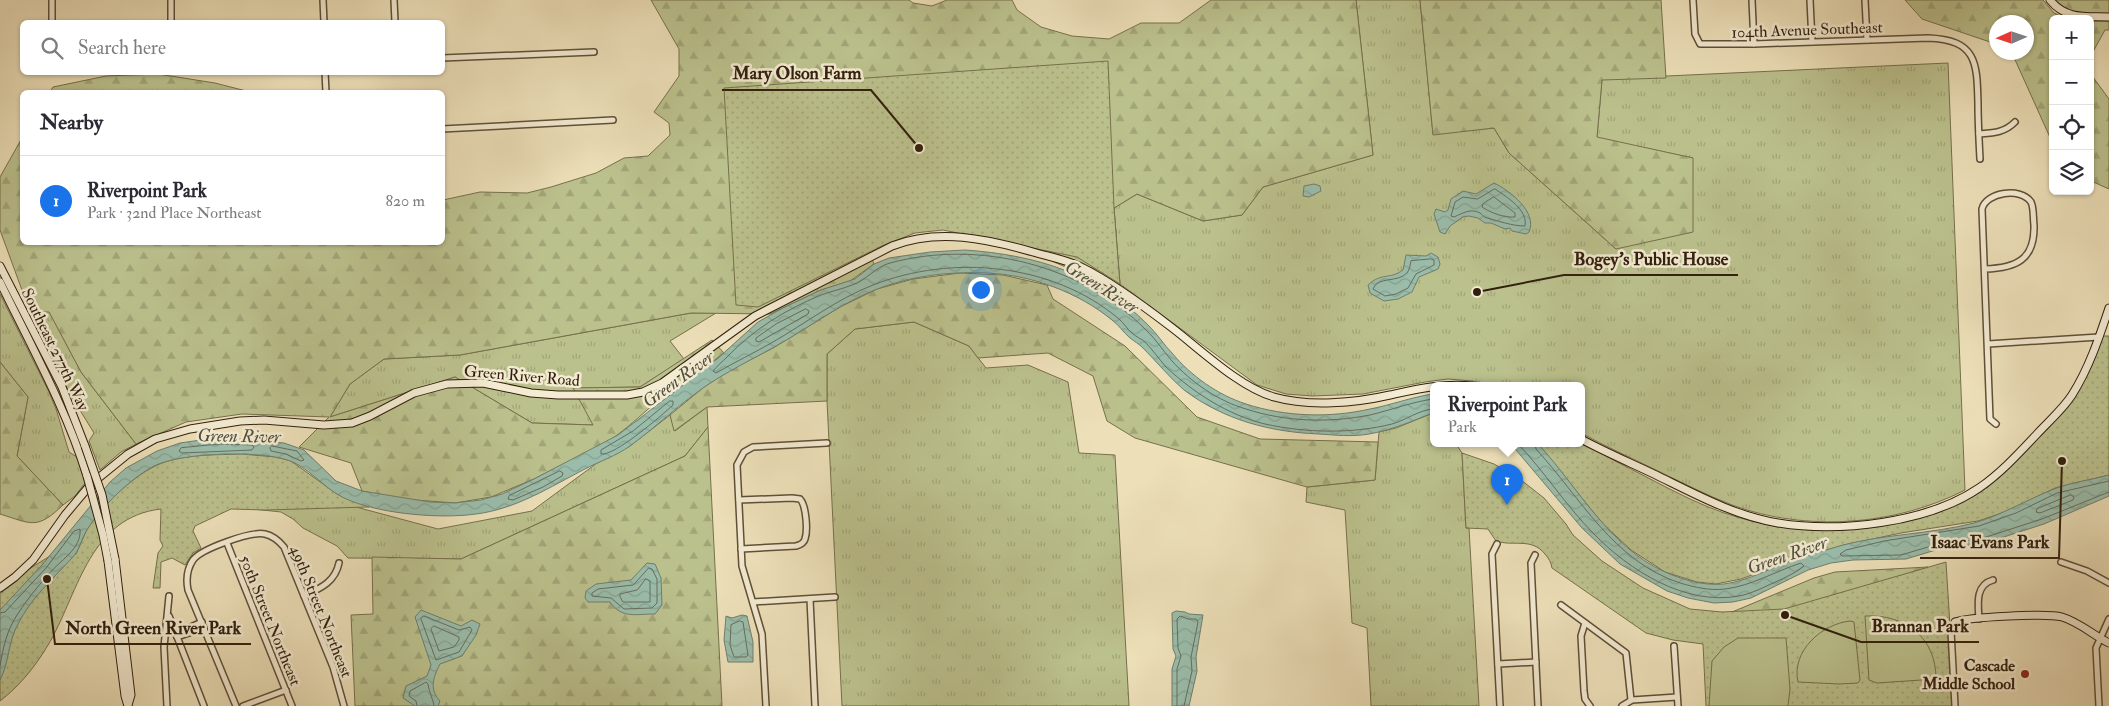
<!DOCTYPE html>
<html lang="en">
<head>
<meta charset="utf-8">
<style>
	:root { --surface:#fff; --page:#f7f7f7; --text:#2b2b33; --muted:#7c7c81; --line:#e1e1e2; --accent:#1a73e8 }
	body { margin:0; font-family:"IM FELL Double Pica",serif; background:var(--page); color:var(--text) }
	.controls { position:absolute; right:15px; top:15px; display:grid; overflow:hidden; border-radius:8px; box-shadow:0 1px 4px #0004 }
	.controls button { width:45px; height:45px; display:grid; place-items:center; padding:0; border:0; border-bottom:1px solid var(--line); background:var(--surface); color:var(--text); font:25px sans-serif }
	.compass { position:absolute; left:1989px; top:15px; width:45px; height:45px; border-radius:50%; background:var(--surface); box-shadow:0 1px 4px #0004; rotate:267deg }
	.you { position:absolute; left:980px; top:289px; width:18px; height:18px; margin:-12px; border:4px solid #fff; border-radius:50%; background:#1a73e8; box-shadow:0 0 0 8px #1a73e833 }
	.badge { display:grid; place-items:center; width:32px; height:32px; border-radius:50%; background:var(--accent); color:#fff; font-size:16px; font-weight:700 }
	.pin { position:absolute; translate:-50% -41px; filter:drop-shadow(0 1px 2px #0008) }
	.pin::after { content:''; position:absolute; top:26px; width:18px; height:15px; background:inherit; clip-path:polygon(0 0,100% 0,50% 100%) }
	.popup { position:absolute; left:1430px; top:382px; width:155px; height:65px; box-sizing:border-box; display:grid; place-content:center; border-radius:8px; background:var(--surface); filter:drop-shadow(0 1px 4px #0005); font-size:16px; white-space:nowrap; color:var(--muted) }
	.popup b { font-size:19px; color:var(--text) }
	.popup::after { content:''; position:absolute; left:50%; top:100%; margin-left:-10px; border:10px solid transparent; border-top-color:var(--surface) }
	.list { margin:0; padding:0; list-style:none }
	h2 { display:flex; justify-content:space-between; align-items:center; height:65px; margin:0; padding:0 20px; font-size:21px }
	h2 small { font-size:16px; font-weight:400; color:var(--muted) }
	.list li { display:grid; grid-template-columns:32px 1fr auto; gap:15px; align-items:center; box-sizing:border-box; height:90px; padding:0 20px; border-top:1px solid var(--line) }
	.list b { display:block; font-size:19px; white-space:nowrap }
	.list p { margin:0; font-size:16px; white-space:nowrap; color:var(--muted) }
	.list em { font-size:16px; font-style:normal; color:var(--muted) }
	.icon { flex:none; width:28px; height:28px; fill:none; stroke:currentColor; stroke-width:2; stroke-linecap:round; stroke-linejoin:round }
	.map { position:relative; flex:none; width:2109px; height:706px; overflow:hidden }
	.search { position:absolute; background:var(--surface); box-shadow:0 1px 4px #0004; left:20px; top:20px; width:425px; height:55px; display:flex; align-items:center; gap:12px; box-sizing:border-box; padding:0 18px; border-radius:8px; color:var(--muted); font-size:19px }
	.panel { position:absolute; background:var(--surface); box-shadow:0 1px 4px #0004; left:20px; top:90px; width:425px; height:155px; border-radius:8px }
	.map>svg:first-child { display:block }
	.grass { fill:url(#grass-tufts); stroke:#76704d }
	.forest { fill:url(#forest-firs); stroke:#76704d }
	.park { fill:url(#park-dots); stroke:#76704d }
	.pitch { fill:#bbc18d; stroke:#76704d }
	.water { fill:url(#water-waves); stroke:#707e6c }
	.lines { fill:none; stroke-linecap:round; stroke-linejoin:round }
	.shore { stroke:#666e5c; stroke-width:1 }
	.street-casing { stroke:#604f38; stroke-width:8 }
	.secondary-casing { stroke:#311f0d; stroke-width:9 }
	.street { stroke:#f3ebd2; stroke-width:5 }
	.secondary { stroke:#f3ebd2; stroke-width:7 }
	.secondary-bridge-casing { stroke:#311f0d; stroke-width:9; stroke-linecap:butt }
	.secondary-bridge { stroke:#f3ebd2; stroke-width:7 }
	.poi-dot { fill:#8f2418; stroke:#f3ebd2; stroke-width:2 }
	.labels { text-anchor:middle; stroke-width:5; stroke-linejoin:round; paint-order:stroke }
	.street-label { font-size:16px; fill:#311f0d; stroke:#f3ebd2 }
	.poi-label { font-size:16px; font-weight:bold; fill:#311f0d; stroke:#f3ebd2; text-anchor:end }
	.water-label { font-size:18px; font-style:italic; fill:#504e3c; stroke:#f3ebd2 }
	.leader { fill:none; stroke:#311f0d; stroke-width:2 }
	.callout-dot { fill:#311f0d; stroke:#f3ebd2; stroke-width:2 }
	.callout-label { font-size:18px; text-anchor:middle; font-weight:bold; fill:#311f0d; stroke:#f3ebd2; stroke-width:5; stroke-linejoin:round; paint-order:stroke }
</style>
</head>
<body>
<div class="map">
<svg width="2109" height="706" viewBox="0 0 2109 706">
	<defs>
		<pattern id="grass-tufts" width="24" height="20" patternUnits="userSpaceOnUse" patternTransform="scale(1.25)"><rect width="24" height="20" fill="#bbc18d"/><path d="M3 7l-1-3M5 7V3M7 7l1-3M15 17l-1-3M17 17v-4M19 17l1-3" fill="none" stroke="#a1a578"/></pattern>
		<pattern id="forest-firs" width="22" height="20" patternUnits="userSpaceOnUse" patternTransform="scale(1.25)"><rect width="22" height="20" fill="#bbc18d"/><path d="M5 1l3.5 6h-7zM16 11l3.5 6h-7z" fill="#a1a578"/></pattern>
		<pattern id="park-dots" width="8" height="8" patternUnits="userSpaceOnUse" patternTransform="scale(1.25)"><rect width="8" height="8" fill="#bbc18d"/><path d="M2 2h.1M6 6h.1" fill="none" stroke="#a1a578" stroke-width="1.8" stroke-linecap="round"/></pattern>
		<pattern id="water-waves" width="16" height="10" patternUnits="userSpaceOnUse" patternTransform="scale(1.25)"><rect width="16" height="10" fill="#9abdab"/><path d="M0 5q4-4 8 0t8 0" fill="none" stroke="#85a292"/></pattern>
	</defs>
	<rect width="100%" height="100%" fill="#ede0b9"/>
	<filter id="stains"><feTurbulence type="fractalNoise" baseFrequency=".004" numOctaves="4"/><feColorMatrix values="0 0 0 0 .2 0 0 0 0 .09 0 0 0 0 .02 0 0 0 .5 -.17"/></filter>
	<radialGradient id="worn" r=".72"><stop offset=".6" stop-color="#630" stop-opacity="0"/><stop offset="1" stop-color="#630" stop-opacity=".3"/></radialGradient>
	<g class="grass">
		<path d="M1356,0h64l13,134 61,-6 15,25 107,96 77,-91 -96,-20 5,-59 346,-16 17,427c-70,36 -159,42 -233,15 -26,-10 -51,-23 -76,-35 -25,-12 -51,-24 -75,-37v-47h-83l-26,-5 -24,-2 -23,3 -62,12 -51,2 -26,-2 -29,-9 -137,-101 -6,-76 23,-14 66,27 39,-6 21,-28 110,-32z"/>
		<polygon points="0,294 49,392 56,409 69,452 77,457 85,483 75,496 63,505 17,456 28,397 0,362"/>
		<polygon points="49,311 81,372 136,444 121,452 100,470 89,441 94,433 70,394 30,312"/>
		<polygon points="691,313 716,313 670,341 684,359 640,387 574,388 594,425 532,423 455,377 330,417 350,384 384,359 460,355"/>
		<polygon points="914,322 969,346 986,368 1028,365 1068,382 1079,453 1115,455 1129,706 842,706 827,401 827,354 855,329"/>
		<polygon points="707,407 708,427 685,456 461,559 348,558 337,546 303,528 293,519 281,512 253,509 356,507 438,529 532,511 597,463 630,446 670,415 675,431"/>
		<polygon points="1433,413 1433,444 1456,444 1462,453 1466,528 1469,528 1479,706 1371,706 1367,628 1352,623 1345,510 1306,502 1307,487 1375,480 1379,432 1396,428"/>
	</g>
	<g class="forest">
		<path d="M651,0h258l4,3 19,3 15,-6h65l5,10 24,17 31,9 37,3 32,-16h38l32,-23h145l17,155 -110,32 -21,28 -39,6 -66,-27 -23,14 6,83 -91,-40 -59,-48 -106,36 10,25 -24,17 -29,9 -51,24 -79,-1 -231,42 -76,4 -34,25 -20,33 125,-40 77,46 61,2 -20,-37 67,-1 72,-47 12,13c-18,15 -39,26 -57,40 -20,16 -38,35 -60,49l-73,37 -43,18 -36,6 -54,-4 -39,-8 -11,-28 -52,-16 30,-30 -87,-3 -56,8 -50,22 -55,-72 -32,-60h-19l-30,-82v-53l22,-39v104h420l1,-42 37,-8 47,1 24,-6 45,-14 28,-15 24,-2 22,-21 -1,-12 -15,-11 25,-36v-27z"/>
		<polygon points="1420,0 1661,0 1666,78 1602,80 1597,137 1693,158 1693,232 1616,249 1509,153 1494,128 1433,135"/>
		<polygon points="1905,0 2043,0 2054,13 2066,19 2053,19 2053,144 2012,53 2026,52 2026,22 1996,22 1996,44 1922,19"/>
		<path d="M2053,0h56v14c-27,0 -34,4 -56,-14z"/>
		<polygon points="2090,21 2109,21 2109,30 2105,30 2090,57"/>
		<polygon points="2090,73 2109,99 2109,189 2091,181 2093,171 2090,170"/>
		<polygon points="158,74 215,83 250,92 50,92 53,87 106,76"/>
		<polygon points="960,273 1003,275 1047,285 1053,299 1125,346 1197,417 1260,439 1378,442 1375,480 1307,487 1135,438 1107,421 1093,376 1048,353 978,358 969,346 914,322 855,329 827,354 827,401 707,407 674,431 670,415 704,387 732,369 773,348 840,307 877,289 913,279"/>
		<path d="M0,362l28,35 -11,59 46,49c-26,25 -31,19 -63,9z"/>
		<polygon points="708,427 722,706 355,706 351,615 373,614 372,557 461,559 685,456"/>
		<polygon points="1928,567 1785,614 1732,612 1814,578 1835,572"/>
	</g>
	<g class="park">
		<polygon points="1108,61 1114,208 1120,284 1077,257 943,230 915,233 884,245 758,307 736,305 724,88"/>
		<path d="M2102,336h7v139l-54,13 -41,21 -36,12 -77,12 -57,12 -47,14 -56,20 -25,5 -19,-2 -32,-10 -34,-22 -28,-26 -65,-80c14,0 29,-3 42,0 12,2 26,12 37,18 39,19 78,43 120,55 67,20 134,17 200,-6 15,-6 31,-10 45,-20 21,-14 37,-33 55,-51 30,-31 54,-61 65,-104z"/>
		<path d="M1462,453l32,11 27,16 23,18 22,26 7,11 29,26 41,27 47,21 32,3 62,-3 162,-47 9,144h-249l-3,-62 -30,-4 -27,-7 -94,-65c-1,-6 -3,-9 -7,-14 -14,-17 -31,-7 -49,-13l-8,-12 -22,-1z"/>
		<path d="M241,454l35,3 15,4 46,33 32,13 -104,3 -34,-1 -36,17 -2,5 8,17 -8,5 -8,12 -13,-7 -11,4 -1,26h-7l5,-35 5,-7 -3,-6 1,-31c-70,8 -82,80 -110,131 -13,23 -30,45 -51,61v-114l50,-31 10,-12 16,10c4,-8 7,-17 11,-25 16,-25 52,-60 81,-68 24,-7 50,-6 73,-7z"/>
	</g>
	<g class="pitch">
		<path d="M1865,616c40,-2 71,21 71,63l-59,4 -8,-3z"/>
		<path d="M1850,621l4,1 6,58 -2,3 -19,1 -41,-2c-7,-31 24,-58 52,-61z"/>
		<polygon points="1738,638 1786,638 1790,689 1788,706 1709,706 1712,661 1724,647"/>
	</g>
	<g class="water">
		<path d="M1494,183c15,7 44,29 35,49l-3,2 -14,-3 -2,-3 -5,1 -14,-6h-6l-7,-5 -9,-2 -6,1 -13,9 -5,8 -5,-2 -6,-18 2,-5 9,3 3,-2 3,-11 12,-8 13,3z"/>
		<polygon points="1314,184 1320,186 1321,191 1309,197 1303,196 1304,186"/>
		<path d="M965,250c72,5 134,24 185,77 8,8 14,18 22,26 19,23 46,42 74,51 40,13 84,14 124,5 21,-4 42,-12 63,-15v19c-21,8 -41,17 -64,21 -17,3 -34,1 -50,0 -49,-2 -95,-14 -135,-44 -15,-13 -27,-28 -41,-42 -4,-4 -9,-7 -13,-10 -7,-6 -11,-13 -18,-18 -34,-28 -81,-45 -125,-47 -42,-2 -85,4 -124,22 -30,14 -58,35 -87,51 -25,14 -50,26 -73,42 -26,18 -48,40 -73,58 -14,10 -30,15 -45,23 -35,18 -69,40 -109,45 -35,5 -92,0 -125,-13 -24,-9 -35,-27 -56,-38 -27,-14 -113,-11 -141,3 -23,12 -54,42 -67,64 -6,9 -7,21 -16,29 -19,21 -40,39 -53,65 -10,18 -9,39 -18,56v-70l42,-45 68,-83 16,-14 31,-17 23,-8 21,-3 38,-1 45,4 20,7 32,31 26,10 68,11 25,1 26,-3 21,-6 32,-15 84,-44 99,-76 41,-37 25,-14 38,-18 34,-11 19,-15 15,-6 41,-6z"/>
		<path d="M1431,253l7,4 2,7 -2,5 -19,8 -7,15 -14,7 -14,2 -14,-8 -2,-8c14,-13 21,-5 35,-15l3,-15 20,1z"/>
		<path d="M1511,444h27c41,44 70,102 127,128 18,8 39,14 59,12 24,-3 49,-17 72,-25 15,-5 31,-9 47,-14 43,-11 88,-11 131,-22 28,-8 52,-23 80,-34 18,-7 37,-9 55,-14v21l-65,28 -59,19 -46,6 -33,10 -53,1 -22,3 -23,7 -57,28 -18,4 -19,1 -26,-5 -21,-7 -47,-27 -38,-36z"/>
		<path d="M647,563l8,1 6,14 1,27 -7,9c-20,0 -33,5 -45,-12h-22l-3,-4 1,-7 10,-7 35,-4z"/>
		<path d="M421,610l40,16 11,-6 8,4 -4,11 -14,21 -22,8c-7,14 -11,25 0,37l-2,5h-23l-12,-8 3,-12 21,-10 4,-11 -16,-48z"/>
		<polygon points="1176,611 1185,612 1189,614 1203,615 1196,657 1197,671 1189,706 1172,706 1172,669 1176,656 1173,649 1172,613"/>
		<polygon points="742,615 747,616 753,642 753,662 728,662 724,640 726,616 732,618"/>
	</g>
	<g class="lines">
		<g class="shore">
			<path d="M1495,189c12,8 33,21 30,37 -13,0 -26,-5 -38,-8 -4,-1 -4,-3 -7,-5 -9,-5 -17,0 -26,4l-3,-1 4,-14 8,-5 14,2z"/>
			<path d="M1494,197l21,16v4c-10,1 -24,-4 -33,-10l1,-3z"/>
			<path d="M1431,259l3,1v5l-18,9 -8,14 -12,6 -11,2 -12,-7c4,-13 25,-6 34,-16 3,-4 3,-8 4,-12z"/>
			<polygon points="806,309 809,311 808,314 759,342 756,341 756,338 776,324"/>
			<path d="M1433,399c-21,3 -42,11 -63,16 -41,8 -84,7 -124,-6 -28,-8 -55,-27 -74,-48 -9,-10 -16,-22 -26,-31 -64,-65 -167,-91 -256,-67 -15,4 -23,17 -38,22 -10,4 -20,6 -31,10 -36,15 -67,34 -94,62 -5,5 -10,9 -14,14l3,2c19,-11 38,-20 57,-31 33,-19 64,-43 100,-57 79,-31 180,-22 246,34 5,4 8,10 13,14 4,4 10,6 13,9 8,8 14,17 21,25 28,26 62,48 99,57 41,9 87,10 127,0 14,-4 27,-14 41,-15"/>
			<path d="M670,401h3v4c-12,11 -58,51 -72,49v-4l32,-19z"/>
			<polygon points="220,444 252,445 254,447 252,450 182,453 179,451 181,448"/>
			<path d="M1518,444c27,28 48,62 76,90 35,36 91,72 145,62 11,-2 21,-7 32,-12 11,-5 23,-10 33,-18l-3,-3c-25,8 -50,23 -76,26 -15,2 -31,-2 -45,-6 -67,-22 -99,-85 -144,-134l-1,-5"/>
			<polygon points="272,446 297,451 304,460 301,461 286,454 271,451 270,448"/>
			<polygon points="560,471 563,473 562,476 543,487 513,500 508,499 509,496"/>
			<polyline points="2109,481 2057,493 2016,513 1979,526 1884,541 1846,550 1840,554 1842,556 1901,555 1938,544 1980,539 2042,519 2109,492"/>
			<polygon points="2071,495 2074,497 2073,500 2040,513 2036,512 2037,509"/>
			<polygon points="649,568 652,569 657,579 657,603 652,608 624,609 611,598 592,596 592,593 598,589 633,585"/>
			<polygon points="646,579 650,581 650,602 623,602 620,597 620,594 637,590"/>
			<path d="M0,613l5,-1 41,-44 28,-37 6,-2c2,20 -21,32 -32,46 -11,12 -22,26 -31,40 -10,15 -14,33 -17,51"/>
			<polygon points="424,616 459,630 470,627 472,630 459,652 436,660 421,619"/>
			<polygon points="740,621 743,622 748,655 746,657 734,657 730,645 731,625"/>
			<polygon points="434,626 459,637 459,640 454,647 439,651 431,629"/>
			<path d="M417,706l-1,-5 -7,-5 1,-5 16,-9 2,2c1,8 6,18 6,22"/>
			<polyline points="1177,706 1177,669 1181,656 1178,648 1177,619 1180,616 1188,619 1196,619 1198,622 1191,657 1192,671 1184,706"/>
		</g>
		<defs>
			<g id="street">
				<polyline points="171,0 171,22"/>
				<polyline points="323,0 324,22"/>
				<polyline points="394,0 395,22"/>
				<path d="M1693,0l2,34 5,10h54l174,-6c49,2 49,24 50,66 0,18 1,36 2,55"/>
				<polyline points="1752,0 1754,44"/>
				<polyline points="1810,0 1812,42"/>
				<polyline points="1865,0 1867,40"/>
				<polyline points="52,22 52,0"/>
				<polyline points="442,58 594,52"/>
				<polyline points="325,72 326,92"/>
				<polyline points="442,129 613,120"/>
				<path d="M1979,134c14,-1 25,-1 36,-12"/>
				<path d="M1985,269c31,-1 50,-9 49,-44 -1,-7 0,-17 -3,-23 -10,-15 -45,-10 -49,7l8,210 6,5"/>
				<polyline points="1988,344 2099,337"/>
				<path d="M739,500l53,-2 8,1c6,6 8,31 5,40 -1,4 -5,6 -9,7l-55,3"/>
				<polyline points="227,543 292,706"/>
				<polyline points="1497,544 1492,554 1500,706"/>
				<polyline points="1535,555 1531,563 1538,706"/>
				<polyline points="2061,562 2087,571 2109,583"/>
				<path d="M304,596c17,-8 31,-14 35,-33"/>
				<polyline points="810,599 815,706"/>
				<polyline points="753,602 835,597"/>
				<polyline points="1561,605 1626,653 1631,700"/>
				<polyline points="169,616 204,706"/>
				<path d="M1979,619c-1,-15 -4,-34 14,-39"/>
				<polyline points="202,622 182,631 177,637 204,628"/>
				<polyline points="1585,623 1581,636 1584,691 1585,699 1590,706"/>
				<polyline points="1674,646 1678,706"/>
				<polyline points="1498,664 1536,662"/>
				<polyline points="167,706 164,647 169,596"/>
				<path d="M236,706l-48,-116c-2,-10 -1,-21 5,-30 8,-11 58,-29 72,-26 9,2 14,7 19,13l49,120 11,39"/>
				<polyline points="243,706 286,690"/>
				<polyline points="766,706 762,634 742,566 737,465 744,452 753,447 827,443"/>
				<polyline points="1622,706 1632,700 1677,697"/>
				<polyline points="1955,706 1951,631 1955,622"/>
				<polyline points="2099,706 2096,648 2109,619"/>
			</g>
			<g id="secondary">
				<path d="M2050,0c16,20 36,16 59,17"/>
				<polyline points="0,266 62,387 85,446"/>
				<path d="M0,282c31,64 66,126 87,194"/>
				<path d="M1581,439c24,13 50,24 75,36 39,19 79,41 122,48 61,10 150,0 201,-35 22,-15 40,-35 58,-54 12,-13 26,-25 35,-39 17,-27 27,-57 37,-87"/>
				<polyline points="115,559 131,695 128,705"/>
				<polyline points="108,561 125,696 128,706"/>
				<path d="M0,588l15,-11 18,-17 32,-45 26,-31 37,-30 27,-15 35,-10 50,-8 24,-1 60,5 28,-2 18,-7 44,-23 33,-9 36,-1 48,10 27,2h69l16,-3 19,-9 93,-67 137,-70c47,-18 95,-7 141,6 17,5 35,8 50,16 30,15 62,39 88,59 29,22 68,60 103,70 35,10 81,6 116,-2 28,-6 53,-12 82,-9"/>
				<path d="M1955,622c13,-5 93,-9 107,-5 17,5 31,18 47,26"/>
			</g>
		</defs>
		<use href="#street" class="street-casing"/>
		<use href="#secondary" class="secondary-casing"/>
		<use href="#street" class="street"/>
		<use href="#secondary" class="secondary"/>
		<defs>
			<g id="secondary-bridge">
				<polyline points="85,446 102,495 115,559"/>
				<polyline points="87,476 103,535 108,561"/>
			</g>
		</defs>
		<use href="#secondary-bridge" class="secondary-bridge-casing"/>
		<use href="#secondary-bridge" class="secondary-bridge"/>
	</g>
	<circle class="poi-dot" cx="2025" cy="674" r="5"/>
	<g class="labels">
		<g class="street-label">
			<text transform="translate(1807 29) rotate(-2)" y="6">104th Avenue Southeast</text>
			<text transform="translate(56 349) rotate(64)" y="6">Southeast 277th Way</text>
			<text transform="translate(522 375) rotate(5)" y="6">Green River Road</text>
			<text transform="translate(322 611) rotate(68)" y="6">49th Street Northeast</text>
			<text transform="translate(271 620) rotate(68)" y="6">50th Street Northeast</text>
		</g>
		<g class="poi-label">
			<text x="2015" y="671">Cascade<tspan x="2015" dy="18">Middle School</tspan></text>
		</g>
		<g class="water-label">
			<text transform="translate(1102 287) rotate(32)" y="6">Green River</text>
			<text transform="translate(678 379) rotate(-36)" y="6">Green River</text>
			<text transform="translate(239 436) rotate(1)" y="6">Green River</text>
			<text transform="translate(1787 555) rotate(-19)" y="6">Green River</text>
		</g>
	</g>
	<path class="leader" d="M919 148L871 90H722M1477 292L1564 275H1738M2062 461L2059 558H1920M1785 615L1861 642H1979M47 579L55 644H251"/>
	<g class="callout-dot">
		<circle cx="919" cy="148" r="5"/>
		<circle cx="1477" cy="292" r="5"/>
		<circle cx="2062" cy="461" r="5"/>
		<circle cx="1785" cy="615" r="5"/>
		<circle cx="47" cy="579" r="5"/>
	</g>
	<g class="callout-label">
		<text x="797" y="79">Mary Olson Farm</text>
		<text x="1651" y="265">Bogey's Public House</text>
		<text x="1990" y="548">Isaac Evans Park</text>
		<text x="1920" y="632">Brannan Park</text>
		<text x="153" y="634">North Green River Park</text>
	</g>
	<rect width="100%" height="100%" filter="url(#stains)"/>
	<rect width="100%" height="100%" fill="url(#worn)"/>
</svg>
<div class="controls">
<button>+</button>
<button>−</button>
<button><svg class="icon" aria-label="locate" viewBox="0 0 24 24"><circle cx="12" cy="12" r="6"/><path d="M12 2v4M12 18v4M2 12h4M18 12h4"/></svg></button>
<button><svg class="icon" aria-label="layers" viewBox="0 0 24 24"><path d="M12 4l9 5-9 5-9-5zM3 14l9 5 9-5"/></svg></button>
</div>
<svg class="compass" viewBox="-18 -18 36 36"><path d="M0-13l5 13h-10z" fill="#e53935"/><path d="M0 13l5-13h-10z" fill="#7c7c81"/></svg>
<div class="you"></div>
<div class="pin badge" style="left:1507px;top:505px">1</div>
<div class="popup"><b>Riverpoint Park</b>Park</div>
<div class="search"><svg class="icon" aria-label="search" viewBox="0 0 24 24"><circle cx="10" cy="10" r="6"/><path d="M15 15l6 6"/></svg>Search here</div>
<section class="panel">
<h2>Nearby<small></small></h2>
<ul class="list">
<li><span class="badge">1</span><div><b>Riverpoint Park</b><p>Park · 32nd Place Northeast</p></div><em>820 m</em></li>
</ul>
</section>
</div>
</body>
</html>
